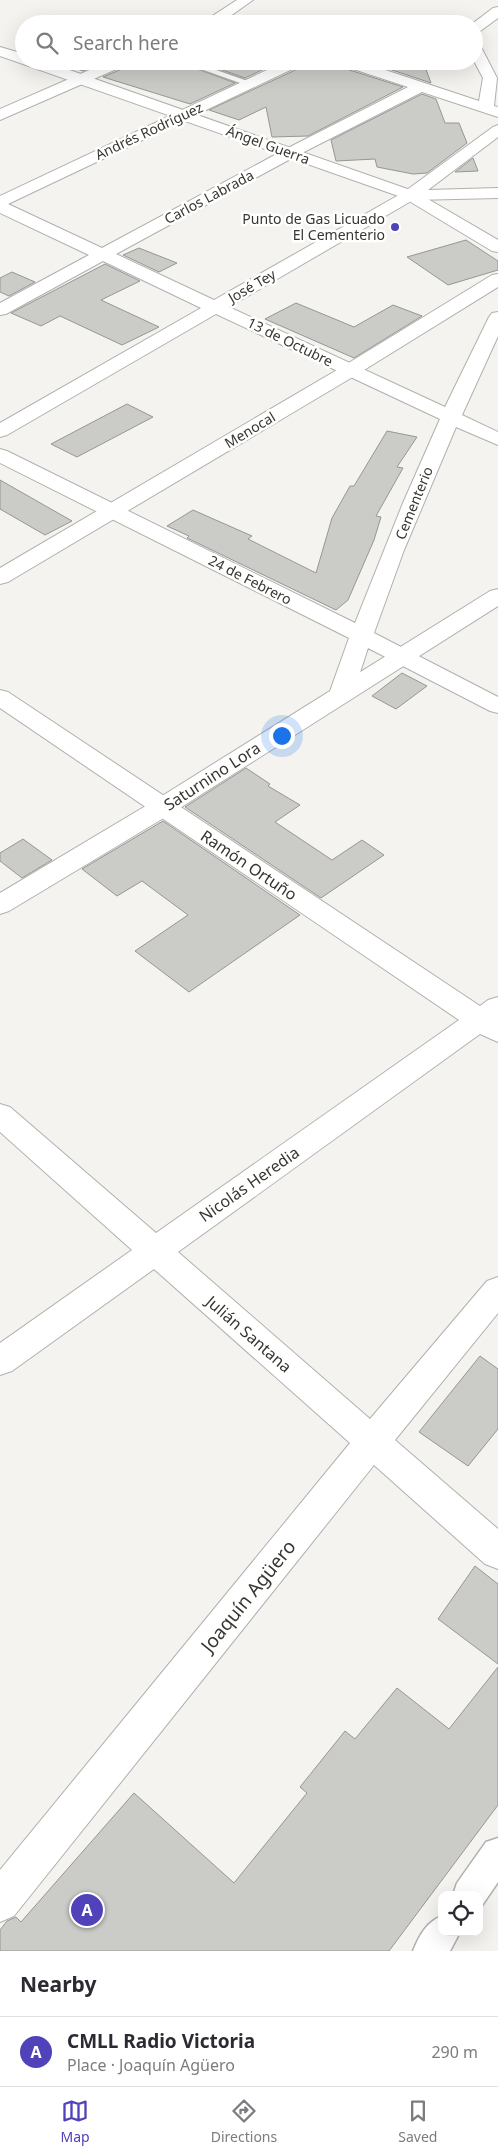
<!DOCTYPE html>
<html lang="en">
<head>
<meta charset="utf-8">
<style>
	:root { --surface:#fff; --page:#f7f7f7; --text:#2b2b33; --muted:#7c7c81; --line:#e1e1e2; --accent:#5042b9 }
	body { margin:0; font-family:"Noto Sans",sans-serif; background:var(--page); color:var(--text) }
	.controls { position:absolute; right:15px; bottom:15px; display:grid; overflow:hidden; border-radius:10px; box-shadow:0 5px 20px #0002 }
	.controls button { width:45px; height:45px; display:grid; place-items:center; padding:0; border:0; border-bottom:1px solid var(--line); background:var(--surface); color:var(--text); font:25px sans-serif }
	.you { position:absolute; left:281px; top:735px; width:18px; height:18px; margin:-12px; border:4px solid #fff; border-radius:50%; background:#1a73e8; box-shadow:0 0 0 8px #1a73e833 }
	.badge { display:grid; place-items:center; width:32px; height:32px; border-radius:50%; background:var(--accent); color:#fff; font-size:16px; font-weight:700 }
	.pin { position:absolute; translate:-50% -50%; border:2px solid #fff; box-shadow:0 1px 5px #0006 }
	.list { margin:0; padding:0; list-style:none }
	h2 { display:flex; justify-content:space-between; align-items:center; height:65px; margin:0; padding:0 20px; font-size:21px }
	h2 small { font-size:16px; font-weight:400; color:var(--muted) }
	.list li { display:grid; grid-template-columns:32px 1fr auto; gap:15px; align-items:center; box-sizing:border-box; height:70px; padding:0 20px; border-top:1px solid var(--line) }
	.list b { display:block; font-size:19px; white-space:nowrap }
	.list p { margin:0; font-size:16px; white-space:nowrap; color:var(--muted) }
	.list em { font-size:16px; font-style:normal; color:var(--muted) }
	.icon { flex:none; width:28px; height:28px; fill:none; stroke:currentColor; stroke-width:2; stroke-linecap:round; stroke-linejoin:round }
	.map { position:relative; flex:none; width:498px; height:1951px; overflow:hidden }
	.search { position:absolute; background:var(--surface); box-shadow:0 5px 20px #0002; left:15px; right:15px; top:15px; height:55px; display:flex; align-items:center; gap:12px; box-sizing:border-box; padding:0 18px; border-radius:28px; color:var(--muted); font-size:19px }
	.sheet { height:135px; background:var(--surface) }
	nav { display:flex; justify-content:space-around; align-items:center; box-sizing:border-box; height:70px; border-top:1px solid var(--line); background:var(--surface); font-size:14px; color:var(--muted) }
	nav a { display:grid; justify-items:center; gap:2px }
	nav .on { color:var(--accent) }
	.map>svg:first-child { display:block }
	.building { fill:#cbcbc8; stroke:#969693 }
	.lines { fill:none; stroke-linecap:round; stroke-linejoin:round }
	.service-casing { stroke:#b0b0ad; stroke-width:3 }
	.pedestrian-casing { stroke:#b0b0ad; stroke-width:3 }
	.minor-casing { stroke:#b0b0ad; stroke-width:2 }
	.tertiary-casing { stroke:#b0b0ad; stroke-width:2 }
	.service { fill:#fff; fill-rule:evenodd }
	.pedestrian { fill:#fff; fill-rule:evenodd }
	.minor { fill:#fff; fill-rule:evenodd }
	.tertiary { fill:#fff; fill-rule:evenodd }
	.poi-dot { fill:#5042b9; stroke:#fffffe; stroke-width:2 }
	.labels { text-anchor:middle; stroke-width:5; stroke-linejoin:round; paint-order:stroke }
	.far-street-label { font-size:14px; fill:#363635; stroke:#fffffe }
	.far-poi-label { font-size:14px; fill:#363635; stroke:#fffffe; text-anchor:end }
	.street-label { font-size:16px; fill:#363635; stroke:#fffffe }
	.near-street-label { font-size:19px; fill:#363635; stroke:#fffffe }
</style>
</head>
<body>
<div class="map">
<svg width="498" height="1951" viewBox="0 0 498 1951">
	<rect width="100%" height="100%" fill="#f4f3f0"/>
	<g class="building">
		<polygon points="70,61 105,61 83,71 69,66"/>
		<polygon points="132,61 176,61 235,83 190,104 103,77 129,66"/>
		<polygon points="197,61 281,61 245,78"/>
		<polygon points="307,61 334,61 337,66 403,87 308,136 272,137 266,107 239,120 209,110 304,66"/>
		<polygon points="365,61 416,61 424,64 431,83"/>
		<polygon points="422,94 436,99 445,123 459,123 467,143 427,173 413,174 377,167 375,159 336,161 331,140"/>
		<polygon points="473,158 478,171 455,172"/>
		<polygon points="466,240 498,261 498,270 448,285 407,257"/>
		<polygon points="139,248 177,263 159,272 123,255"/>
		<polygon points="105,264 140,281 101,300 159,327 122,345 60,316 41,326 11,313"/>
		<polygon points="12,272 35,282 9,296 0,292 0,278"/>
		<polygon points="296,303 354,327 393,305 422,316 354,358 265,319"/>
		<polygon points="127,404 153,417 77,457 51,444"/>
		<polygon points="387,431 417,437 397,467 403,468 376,516 381,517 374,540 348,600 336,610 187,538 189,536 167,526 193,510 252,536 248,539 316,573 332,518 350,486 354,486"/>
		<polygon points="0,480 72,521 45,535 0,509"/>
		<polygon points="402,673 427,686 396,709 372,696"/>
		<polygon points="246,768 270,784 268,786 300,805 275,822 332,860 362,840 384,855 321,898 185,807"/>
		<polygon points="163,821 300,915 189,992 135,951 188,915 142,881 117,896 82,869"/>
		<polygon points="23,839 52,860 22,878 0,861 0,853"/>
		<polygon points="480,1356 498,1369 498,1429 468,1466 419,1432"/>
		<polygon points="475,1566 498,1584 498,1664 438,1619"/>
		<polygon points="498,1667 498,1805 389,1951 0,1951 0,1930 7,1921 16,1917 21,1922 134,1793 234,1883 307,1793 300,1787 345,1731 355,1739 397,1688 449,1729"/>
	</g>
	<g class="lines">
		<defs>
			<polygon id="service" points="178,61 191,61 253,83 246,85"/>
			<g id="pedestrian">
				<polygon points="498,1838 498,1882 481,1907 479,1907 479,1895 453,1895 457,1883 486,1842"/>
				<path d="M442,1916v16h18l-10,19h-37c6,-15 13,-29 29,-35z"/>
			</g>
			<g id="minor">
				<polygon points="237,0 253,0 219,24 200,24"/>
				<polygon points="498,7 498,18 479,32 474,33 474,24 472,24 493,8"/>
				<polygon points="474,43 481,47 497,78 494,106 498,107 498,117 422,92 296,156 116,254 214,300 404,192 493,127 498,125 498,137 428,190 498,188 498,198 413,200 229,307 445,407 489,317 492,313 498,312 498,336 462,415 498,432 498,445 456,427 404,550 374,633 498,697 498,713 490,711 368,648 353,694 349,699 341,701 333,699 329,694 349,638 0,463 0,449 7,451 355,623 403,503 440,419 216,314 7,435 0,437 0,423 201,308 103,261 6,314 0,315 0,303 89,255 0,213 0,196 286,61 305,61 303,64 8,204 102,248 284,150 408,87 338,64 336,61 358,61 479,101 483,78 474,61"/>
				<polygon points="110,61 130,61 128,64 0,120 0,109"/>
				<polygon points="0,690 8,692 480,1006 488,1000 498,997 498,1042 480,1034 178,1252 370,1419 487,1281 498,1277 498,1313 395,1440 498,1529 498,1569 485,1564 374,1465 14,1916 0,1922 0,1870 350,1443 154,1269 12,1371 0,1375 0,1343 132,1250 0,1132 0,1104 10,1107 156,1233 459,1020 0,708"/>
			</g>
			<g id="tertiary">
				<polygon points="0,47 24,54 24,61 44,61 416,192 498,240 498,252 492,251 404,198 0,56"/>
				<polygon points="498,274 498,287 356,375 8,582 0,584 0,568 342,367 492,275"/>
				<polygon points="498,589 498,606 172,813 9,911 0,914 0,893 154,801 490,591"/>
			</g>
		</defs>
		<use href="#service" class="service-casing"/>
		<use href="#pedestrian" class="pedestrian-casing"/>
		<use href="#minor" class="minor-casing"/>
		<use href="#tertiary" class="tertiary-casing"/>
		<use href="#service" class="service"/>
		<use href="#pedestrian" class="pedestrian"/>
		<use href="#minor" class="minor"/>
		<use href="#tertiary" class="tertiary"/>
	</g>
	<circle class="poi-dot" cx="395" cy="227" r="5"/>
	<g class="labels">
		<g class="far-street-label">
			<text transform="translate(149 131) rotate(-25)" y="5">Andrés Rodríguez</text>
			<text transform="translate(268 145) rotate(20)" y="5">Ángel Guerra</text>
			<text transform="translate(209 197) rotate(-28)" y="5">Carlos Labrada</text>
			<text transform="translate(252 286) rotate(-30)" y="5">José Tey</text>
			<text transform="translate(290 342) rotate(26)" y="5">13 de Octubre</text>
			<text transform="translate(250 430) rotate(-31)" y="5">Menocal</text>
			<text transform="translate(414 503) rotate(-68)" y="5">Cementerio</text>
			<text transform="translate(250 580) rotate(27)" y="5">24 de Febrero</text>
		</g>
		<g class="far-poi-label">
			<text x="385" y="224">Punto de Gas Licuado<tspan x="385" dy="16">El Cementerio</tspan></text>
		</g>
		<g class="street-label">
			<text transform="translate(212 776) rotate(-33)" y="6">Saturnino Lora</text>
			<text transform="translate(249 865) rotate(34)" y="6">Ramón Ortuño</text>
			<text transform="translate(249 1184) rotate(-35)" y="6">Nicolás Heredia</text>
			<text transform="translate(249 1334) rotate(41)" y="6">Julián Santana</text>
		</g>
		<g class="near-street-label">
			<text transform="translate(248 1596) rotate(-51)" y="7">Joaquín Agüero</text>
		</g>
	</g>
</svg>
<div class="controls">
<button><svg class="icon" aria-label="locate" viewBox="0 0 24 24"><circle cx="12" cy="12" r="6"/><path d="M12 2v4M12 18v4M2 12h4M18 12h4"/></svg></button>
</div>
<div class="you"></div>
<div class="pin badge" style="left:87px;top:1910px">A</div>
<div class="search"><svg class="icon" aria-label="search" viewBox="0 0 24 24"><circle cx="10" cy="10" r="6"/><path d="M15 15l6 6"/></svg>Search here</div>
</div>
<section class="sheet">
<h2>Nearby<small></small></h2>
<ul class="list">
<li><span class="badge">A</span><div><b>CMLL Radio Victoria</b><p>Place · Joaquín Agüero</p></div><em>290 m</em></li>
</ul>
</section>
<nav>
<a class="on"><svg class="icon" aria-label="map" viewBox="0 0 24 24"><path d="M3 6l6-2 6 2 6-2v14l-6 2-6-2-6 2zM9 4v14M15 6v14"/></svg>Map</a>
<a><svg class="icon" aria-label="directions" viewBox="0 0 24 24"><path d="M12 3l9 9-9 9-9-9zM9 14v-3h6M13 9l2 2-2 2"/></svg>Directions</a>
<a><svg class="icon" aria-label="saved" viewBox="0 0 24 24"><path d="M7 4h10v16l-5-4-5 4z"/></svg>Saved</a>
</nav>
</body>
</html>
